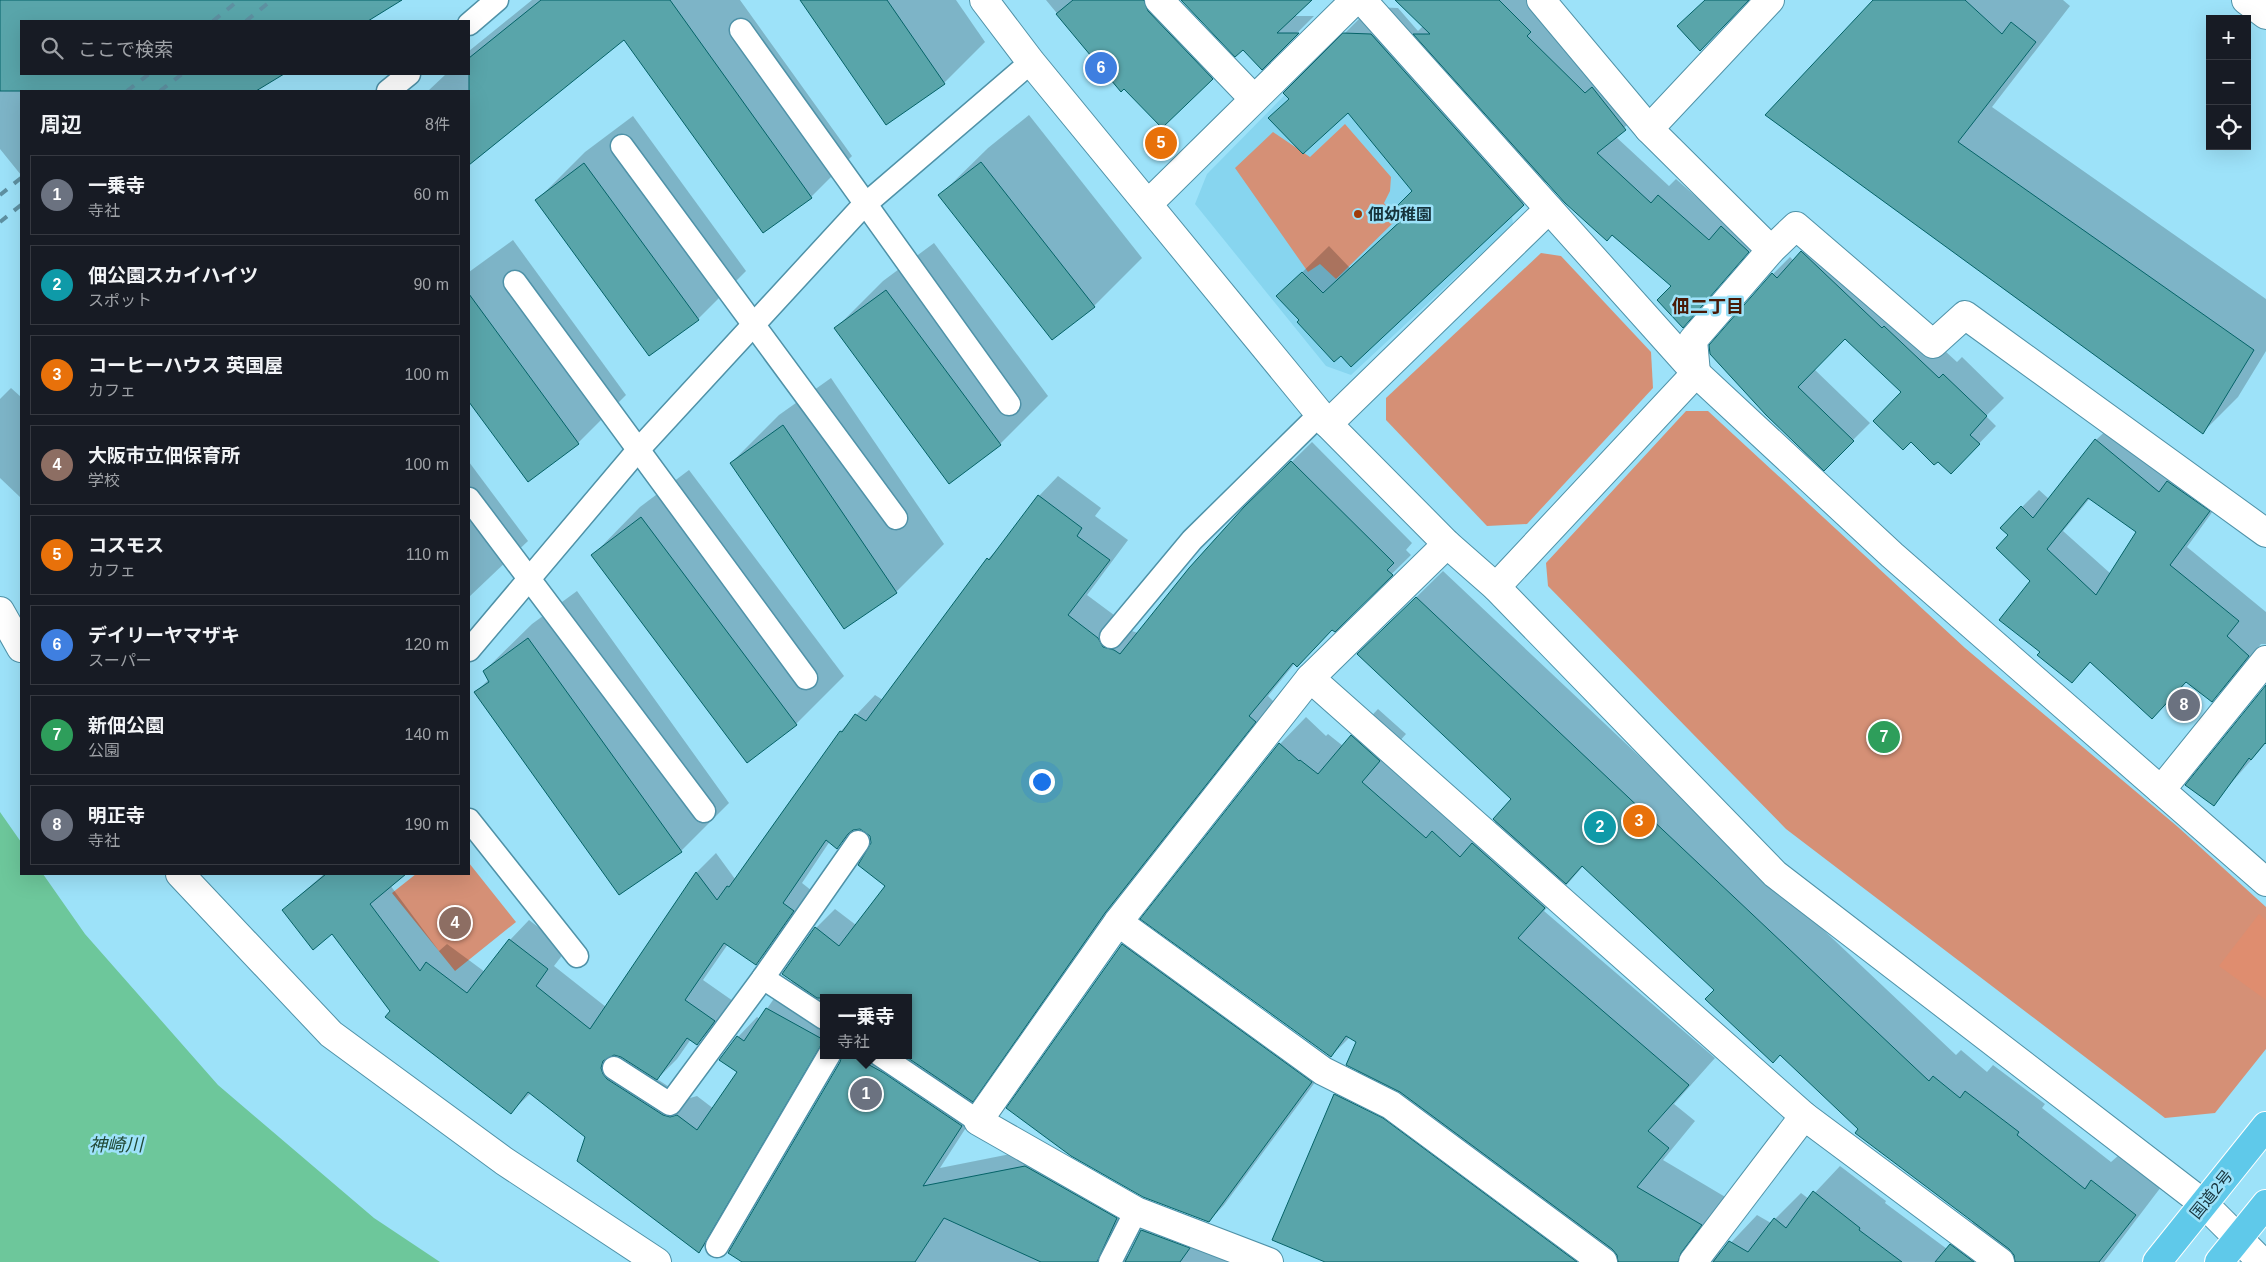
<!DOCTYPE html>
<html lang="ja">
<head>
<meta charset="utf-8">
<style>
	:root { --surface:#171b24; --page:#20242c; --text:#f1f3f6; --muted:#9ea1a6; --line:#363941; --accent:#cda08b }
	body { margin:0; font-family:Helvetica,"Noto Sans JP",sans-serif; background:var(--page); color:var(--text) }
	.controls { position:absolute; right:15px; top:15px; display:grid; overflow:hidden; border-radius:0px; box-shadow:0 5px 20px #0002 }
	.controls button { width:45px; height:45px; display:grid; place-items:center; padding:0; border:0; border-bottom:1px solid var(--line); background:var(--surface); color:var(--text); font:25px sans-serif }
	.you { position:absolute; left:1041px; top:781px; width:18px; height:18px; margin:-12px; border:4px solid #fff; border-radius:50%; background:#1a73e8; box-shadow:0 0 0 8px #1a73e833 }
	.badge { display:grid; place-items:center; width:32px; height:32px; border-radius:50%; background:var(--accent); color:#fff; font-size:16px; font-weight:700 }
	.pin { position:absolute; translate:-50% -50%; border:2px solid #fff; box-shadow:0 1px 5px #0006 }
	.popup { position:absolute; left:820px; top:994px; width:92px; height:65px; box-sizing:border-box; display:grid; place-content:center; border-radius:0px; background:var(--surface); filter:drop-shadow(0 1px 4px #0005); font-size:16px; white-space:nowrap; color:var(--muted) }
	.popup b { font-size:19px; color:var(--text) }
	.popup::after { content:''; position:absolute; left:50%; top:100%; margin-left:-10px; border:10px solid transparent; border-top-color:var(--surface) }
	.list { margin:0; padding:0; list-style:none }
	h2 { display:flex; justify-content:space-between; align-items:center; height:65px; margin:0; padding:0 20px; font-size:21px }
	h2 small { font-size:16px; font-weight:400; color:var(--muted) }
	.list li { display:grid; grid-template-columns:32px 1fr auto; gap:15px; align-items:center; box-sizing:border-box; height:80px; margin:0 10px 10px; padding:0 10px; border:1px solid var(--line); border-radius:0px }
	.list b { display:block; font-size:19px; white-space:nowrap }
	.list p { margin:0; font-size:16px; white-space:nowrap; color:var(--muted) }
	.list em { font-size:16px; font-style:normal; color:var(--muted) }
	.icon { flex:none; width:28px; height:28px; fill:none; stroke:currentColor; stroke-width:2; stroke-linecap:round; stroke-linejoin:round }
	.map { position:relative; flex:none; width:2266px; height:1262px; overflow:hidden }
	.search { position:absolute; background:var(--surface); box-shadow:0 5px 20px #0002; left:20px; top:20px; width:450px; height:55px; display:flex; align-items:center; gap:12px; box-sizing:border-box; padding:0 18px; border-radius:0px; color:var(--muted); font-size:19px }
	.panel { position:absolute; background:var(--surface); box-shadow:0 5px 20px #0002; left:20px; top:90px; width:450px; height:785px; border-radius:0px }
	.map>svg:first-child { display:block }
	.built { fill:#87d5ef }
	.green { fill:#d59076 }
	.forest { fill:#df8d6f }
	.water { fill:#6dc79b }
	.shadow { fill:#0003; fill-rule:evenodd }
	.building { fill:#59a5aa; stroke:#056368; fill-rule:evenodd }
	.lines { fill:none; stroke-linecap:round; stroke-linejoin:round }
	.lane-casing { stroke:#4f92a8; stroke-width:25 }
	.street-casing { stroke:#4f92a8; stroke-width:30 }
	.secondary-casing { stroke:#4f92a8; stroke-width:30 }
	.highway-casing { stroke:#fff; stroke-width:30 }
	.lane { stroke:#fff; stroke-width:22 }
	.street { stroke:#fff; stroke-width:28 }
	.secondary { stroke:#fff; stroke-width:28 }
	.highway { stroke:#5fc9ea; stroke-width:28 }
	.rail { stroke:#5e90a1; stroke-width:4; stroke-dasharray:9 9; stroke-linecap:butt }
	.poi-dot { fill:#a03b09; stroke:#9de2f9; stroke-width:2 }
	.labels { text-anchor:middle; stroke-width:5; stroke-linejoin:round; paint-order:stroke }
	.poi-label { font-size:16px; font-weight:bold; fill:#16323b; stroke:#9de2f9; text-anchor:start }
	.street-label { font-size:16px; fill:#16323b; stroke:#9de2f9 }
	.neighbourhood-label { font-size:18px; font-weight:bold; fill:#4a1905; stroke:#9de2f9 }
	.water-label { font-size:18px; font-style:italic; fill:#214835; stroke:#9de2f9 }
</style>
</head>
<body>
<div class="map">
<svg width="2266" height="1262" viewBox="0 0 2266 1262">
	<rect width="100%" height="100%" fill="#9de2f9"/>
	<polygon class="built" points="1344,35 1375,36 1510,201 1513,224 1351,375 1326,366 1195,204 1207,174"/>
	<g class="green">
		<polygon points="1345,124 1391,177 1390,191 1384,203 1397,219 1336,279 1320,264 1308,272 1235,168 1273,132 1310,157"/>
		<polygon points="1541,253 1561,256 1651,352 1653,388 1527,524 1487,526 1386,420 1386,398"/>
		<polygon points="1686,411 1708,411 1965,648 2178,827 2266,907 2266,1049 2215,1113 2165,1118 1786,829 1548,586 1546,563"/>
		<polygon points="469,863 516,922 455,971 392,893 416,874 469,874"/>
	</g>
	<polygon class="forest" points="2259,914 2266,920 2266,1000 2219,966"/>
	<polygon class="water" points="0,812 21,842 21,874 43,874 85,934 218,1085 374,1218 440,1262 0,1262"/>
	<g class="shadow">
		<polygon points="0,0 400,0 366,21 21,21 21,74 282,74 254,91 21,91 21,175 0,149"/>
		<polygon points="532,0 740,0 852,156 811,197 763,232 624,39 476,157 469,148 469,91 428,91 446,74 469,74 469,51"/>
		<polygon points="802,0 956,0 985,42 944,83"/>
		<polygon points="1046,0 1171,0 1229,61 1162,126 1124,88 1121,91"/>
		<polygon points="1182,0 1311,0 1293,16 1314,16 1262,68 1243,48"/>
		<polygon points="1397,0 1542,0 1642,111 1615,136 1669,186 1676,179 1726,223 1765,234 1683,326 1672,286 1547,181 1351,366 1278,296 1329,246 1350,268 1407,215 1413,191 1348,111 1270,118 1290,98 1285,93 1371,7 1398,8 1418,31 1423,26"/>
		<polygon points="1875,0 2063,0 2070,6 1992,107 2266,299 2266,351 2238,397 2203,432 1767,115"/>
		<polygon points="1029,115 1142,258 1094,306 940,195 988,148"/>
		<polygon points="633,116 746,271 698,319 537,200 585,152"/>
		<polygon points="1819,235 1957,362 1962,357 2004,398 1986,416 1996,426 1968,455 1845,337 1814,369 1870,423 1824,469 1767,414 1773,274 1790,257 1794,261"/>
		<polygon points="513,240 626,395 578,443 528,481 469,399 469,272"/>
		<polygon points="934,243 1048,396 1000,444 835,329 883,281"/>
		<polygon points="831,378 944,544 896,592 844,628 731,463 779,415"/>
		<polygon points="11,388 21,397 21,498 0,478 0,399"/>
		<path d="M2114,423l112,70 -39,54 79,65v32h-5l-31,39 -18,17 -25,-19 -35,37 -61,-56 -19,20 -30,-30 -10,-71 -23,-46 13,-28 17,-17 10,9 47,-59zM2090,498l47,34 -26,42 -48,-43z"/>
		<path d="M1312,442l100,101 -6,7 5,5 -76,75 -2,-1 -38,34 -27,33 6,6 -282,378 -20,20 8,6 -40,62 105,-21 91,52 -13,55 6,2 13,-26 20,-19 76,51h-494l99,-207h65v-57h-84v52l-105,182 -20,19 -112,-114 -56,-44 -20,19 -120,-101 -58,-79 -50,-22 41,-36h80l-14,11 49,66 8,-7 38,28 25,-32 19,-20 38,29 -13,17 52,41 91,-135 19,-19 19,26 3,-3 103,-145 34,-36 8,5 105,-141 16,-16 35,-47 19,-20 43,32 -6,8 33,24 -41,55 31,23 4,10 16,5 107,-125zM856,828h4l11,8 15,49 -30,40 -21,-16 -19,19 -23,52 -20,20 -13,19 -3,-2 -19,20 1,35 -25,37 -17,-13 -7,2 -7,-2 -26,-17 20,-20 14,-20 6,4 20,-19 16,-23 -30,-21 25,-36 28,19 19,-19 37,-53 -10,-8 28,-42 7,6z"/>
		<polygon points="469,462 528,541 469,597"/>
		<polygon points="689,470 844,676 796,724 593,555 640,507"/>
		<path d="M1443,571l513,484 5,-5 26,22 6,-7 52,39 -3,4 69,54 8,-7 42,32 -57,75h-764l-5,-168 24,-24 -2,-29 -7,-4 -19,19 -51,-312 26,-27 20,19 2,-2 15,12 35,-37 28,25 -18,20 99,76 9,-9 17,-22 -127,-172zM1584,865l276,264 114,92 -27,28 -62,-46 1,-2 -46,-35 -31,33 -8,-6 -30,30 -14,-8 -34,36 -13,-3 17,-50 -64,-38 32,-39 -21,-17 41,-46 -171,-147z"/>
		<polygon points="577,591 729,803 681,851 476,692 489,679 484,671 532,624"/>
		<polygon points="2266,687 2266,743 2213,804"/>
		<polygon points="1138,929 1327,1066 1224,1205 1209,1221 1123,945"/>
	</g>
	<g class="building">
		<polygon points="0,0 402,0 368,21 21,21 21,74 284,74 256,91 0,91"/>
		<polygon points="541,0 670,0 812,198 763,233 624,40 469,165 469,58"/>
		<polygon points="800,0 887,0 945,84 886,125"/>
		<polygon points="1073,0 1144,0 1148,11 1213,79 1162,128 1124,89 1121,92 1056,14"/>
		<polygon points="1181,0 1312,0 1277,33 1299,33 1262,70 1243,50 1235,57"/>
		<polygon points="1395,0 1499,0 1531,32 1527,36 1585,93 1592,87 1626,130 1597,153 1651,203 1658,195 1709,240 1721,226 1749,252 1683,328 1657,300 1671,286 1612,235 1607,241 1565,203 1413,34 1430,34"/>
		<polygon points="1705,0 1749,0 1700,51 1677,26"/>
		<polygon points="1873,0 1965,0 2002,34 2011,22 2036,42 1958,142 2254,350 2203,434 1765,115"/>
		<polygon points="1343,33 1371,34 1524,205 1351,367 1341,356 1334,362 1297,322 1299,320 1276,296 1302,272 1323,293 1406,216 1397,206 1412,191 1348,113 1303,154 1268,118 1289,99 1283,93"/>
		<polygon points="981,162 1095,307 1052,340 938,195"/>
		<polygon points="584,163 699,320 649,356 535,200"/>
		<polygon points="1801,251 1882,328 1884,326 1939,378 1943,374 1987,416 1970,435 1980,444 1951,474 1938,462 1934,465 1911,442 1903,450 1873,421 1901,392 1845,339 1798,387 1854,441 1824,471 1766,415 1710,354 1709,345 1772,273 1777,278"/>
		<polygon points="886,290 1001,445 949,484 834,328"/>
		<polygon points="469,294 579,444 528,482 469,402"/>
		<polygon points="783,425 897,593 844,629 730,463"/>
		<path d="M2095,439l64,53 8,-11 43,30 -40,54 69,56 -12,15 22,20 -37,46 -26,-20 -34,37 -62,-57 -18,21 -35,-28 3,-3 -41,-32 31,-39 -34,-33 12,-13 -8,-7 21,-22 12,12zM2088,498l48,34 -40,63 -49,-46z"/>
		<polygon points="1291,461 1394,563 1387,570 1393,575 1335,632 1332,630 1297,667 1293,663 1249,716 1256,722 1105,913 973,1102 908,1058 908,998 817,998 782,974 815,927 839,946 885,886 858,865 871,843 870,836 860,829 853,830 848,834 837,849 826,840 783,903 794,911 756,965 724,943 685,1000 715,1021 697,1045 687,1038 657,1080 621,1057 614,1055 603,1061 601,1068 603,1074 607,1079 663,1115 670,1117 677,1115 697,1130 737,1072 719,1060 737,1036 744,1041 766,1008 824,1040 699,1253 577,1161 585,1137 528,1092 511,1114 385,1017 390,1011 332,934 313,950 282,910 326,874 406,874 370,904 420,971 426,962 467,993 509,939 548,969 536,986 590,1029 696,872 717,900 727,886 729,887 840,731 842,732 855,714 866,721 987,558 989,560 1038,495 1082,528 1077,536 1110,560 1068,615 1098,638 1103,647 1114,650 1120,654 1189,568 1244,507"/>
		<polygon points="641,517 797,725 747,763 591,555"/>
		<polygon points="1416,597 1929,1081 1933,1076 1960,1098 1965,1091 2019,1132 2017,1135 2085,1189 2091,1180 2136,1215 2099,1262 2015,1262 2014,1255 2009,1249 1855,1133 1858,1129 1780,1055 1773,1063 1705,999 1714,990 1582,866 1566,884 1493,819 1511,799 1357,654"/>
		<polygon points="528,638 682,852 619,895 474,692 489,682 483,671"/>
		<polygon points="2266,685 2266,744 2265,743 2251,760 2249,758 2214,806 2185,785"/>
		<polygon points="1351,735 1380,761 1362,782 1426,838 1432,831 1460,857 1472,843 1545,908 1518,938 1689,1085 1648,1131 1669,1148 1637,1187 1702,1225 1681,1253 1678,1262 1618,1262 1617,1255 1612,1249 1400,1092 1346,1065 1356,1042 1346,1036 1331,1057 1140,919 1279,743 1299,761 1300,760 1318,774"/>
		<polygon points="1122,944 1312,1082 1209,1222 1143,1197 1071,1156 1006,1108"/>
		<polygon points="842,1055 851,1055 884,1073 962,1126 923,1186 1025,1166 1117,1218 1097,1262 1041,1262 944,1218 915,1262 742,1262 728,1253 840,1062"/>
		<polygon points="1334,1094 1383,1118 1577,1262 1325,1262 1272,1240"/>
		<polygon points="1813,1191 1860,1228 1859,1230 1902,1262 1713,1262 1729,1241 1748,1252 1774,1218 1786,1228"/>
		<polygon points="1141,1230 1190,1248 1180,1262 1125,1262"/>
		<polygon points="1950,1244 1974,1262 1935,1262"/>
	</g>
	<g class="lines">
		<defs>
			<g id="lane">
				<polyline points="469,24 497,0"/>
				<polyline points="741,30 1009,404"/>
				<polyline points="388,91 409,74"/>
				<polyline points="622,146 896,518"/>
				<polyline points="515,282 806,678"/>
				<polyline points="469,499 704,811"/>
				<polyline points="1111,637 1192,540 1320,414"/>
				<polyline points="469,650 638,450 861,208 1031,62"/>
				<polyline points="469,820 577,956"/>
				<polyline points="763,978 824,1018"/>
				<polyline points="880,1055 978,1121"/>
				<polyline points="614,1068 670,1104 763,978 858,842"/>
				<polyline points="717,1246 829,1055"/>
				<polyline points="1110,1262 1136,1211"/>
			</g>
			<g id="street">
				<polyline points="984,0 1031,62 1328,424 1447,544 1496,587 1775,874 2204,1204 2262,1262"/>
				<polyline points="1159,0 1254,99"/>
				<polyline points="1362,0 1696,373 1892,555 2266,882"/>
				<polyline points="1541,0 1649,129 1771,250"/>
				<polyline points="1649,129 1770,0"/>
				<polyline points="1148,204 1355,0"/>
				<polyline points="1328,424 1549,209"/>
				<polyline points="1496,587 1696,373 1693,340 1771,250 1796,226 1933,344 1965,315 2266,533"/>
				<polyline points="0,611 21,648"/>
				<polyline points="1310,678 1804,1116 2000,1262"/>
				<polyline points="2161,790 2266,660"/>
				<polyline points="180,874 331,1034 504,1161 657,1262"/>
				<polyline points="1118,922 1323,1071 1391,1105 1603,1262"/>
				<polyline points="1269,1262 1136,1211 978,1121 1118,922 1310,678 1447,544"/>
				<polyline points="1693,1262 1804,1116"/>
			</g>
			<polyline id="secondary" points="2246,0 2266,15"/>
			<g id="highway">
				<polyline points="2157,1262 2266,1126"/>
				<polyline points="2219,1262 2266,1204"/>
			</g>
		</defs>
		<use href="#lane" class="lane-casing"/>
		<use href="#street" class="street-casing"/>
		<use href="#secondary" class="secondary-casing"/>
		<use href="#highway" class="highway-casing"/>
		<use href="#lane" class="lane"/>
		<use href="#street" class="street"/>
		<use href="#secondary" class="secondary"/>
		<use href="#highway" class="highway"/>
		<g class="rail">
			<polyline points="213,21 239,0"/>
			<polyline points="246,21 272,0"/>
			<polyline points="127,91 149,74"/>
			<polyline points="160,91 182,74"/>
			<polyline points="0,195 21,178"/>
			<polyline points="0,222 21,205"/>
		</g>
	</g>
	<circle class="poi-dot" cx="1358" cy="214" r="5"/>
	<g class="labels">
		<g class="poi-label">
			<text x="1368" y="220">佃幼稚園</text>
		</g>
		<g class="street-label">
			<text transform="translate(2211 1194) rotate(-51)" y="6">国道2号</text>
		</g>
		<g class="neighbourhood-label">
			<text x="1708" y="313">佃二丁目</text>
		</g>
		<g class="water-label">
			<text x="116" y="1151">神崎川</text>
		</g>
	</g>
</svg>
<div class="controls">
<button>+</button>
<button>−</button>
<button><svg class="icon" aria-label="locate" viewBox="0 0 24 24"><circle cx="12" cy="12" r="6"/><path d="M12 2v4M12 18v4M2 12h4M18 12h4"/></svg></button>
</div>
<div class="you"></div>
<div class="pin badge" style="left:866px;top:1094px;background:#6b7280">1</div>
<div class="popup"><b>一乗寺</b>寺社</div>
<div class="pin badge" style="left:1600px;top:827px;background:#0f9aa8">2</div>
<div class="pin badge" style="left:1639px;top:821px;background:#e8710a">3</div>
<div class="pin badge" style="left:455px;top:923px;background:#8d6e63">4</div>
<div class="pin badge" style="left:1161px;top:143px;background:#e8710a">5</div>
<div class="pin badge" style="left:1101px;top:68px;background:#3f7fe0">6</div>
<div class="pin badge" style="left:1884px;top:737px;background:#2e9e5b">7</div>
<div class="pin badge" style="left:2184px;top:705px;background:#6b7280">8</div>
<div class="search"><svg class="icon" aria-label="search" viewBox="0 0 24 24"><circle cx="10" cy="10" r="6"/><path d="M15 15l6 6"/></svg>ここで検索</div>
<section class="panel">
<h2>周辺<small>8件</small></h2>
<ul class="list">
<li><span class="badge" style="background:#6b7280">1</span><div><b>一乗寺</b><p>寺社</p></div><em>60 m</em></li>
<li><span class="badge" style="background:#0f9aa8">2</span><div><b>佃公園スカイハイツ</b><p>スポット</p></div><em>90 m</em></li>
<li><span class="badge" style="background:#e8710a">3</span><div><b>コーヒーハウス 英国屋</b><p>カフェ</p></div><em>100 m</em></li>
<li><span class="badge" style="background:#8d6e63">4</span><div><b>大阪市立佃保育所</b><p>学校</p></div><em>100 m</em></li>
<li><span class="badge" style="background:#e8710a">5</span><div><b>コスモス</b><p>カフェ</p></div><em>110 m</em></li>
<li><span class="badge" style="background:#3f7fe0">6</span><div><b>デイリーヤマザキ</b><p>スーパー</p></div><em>120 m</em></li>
<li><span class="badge" style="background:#2e9e5b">7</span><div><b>新佃公園</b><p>公園</p></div><em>140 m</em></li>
<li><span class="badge" style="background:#6b7280">8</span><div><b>明正寺</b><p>寺社</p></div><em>190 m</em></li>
</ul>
</section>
</div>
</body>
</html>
